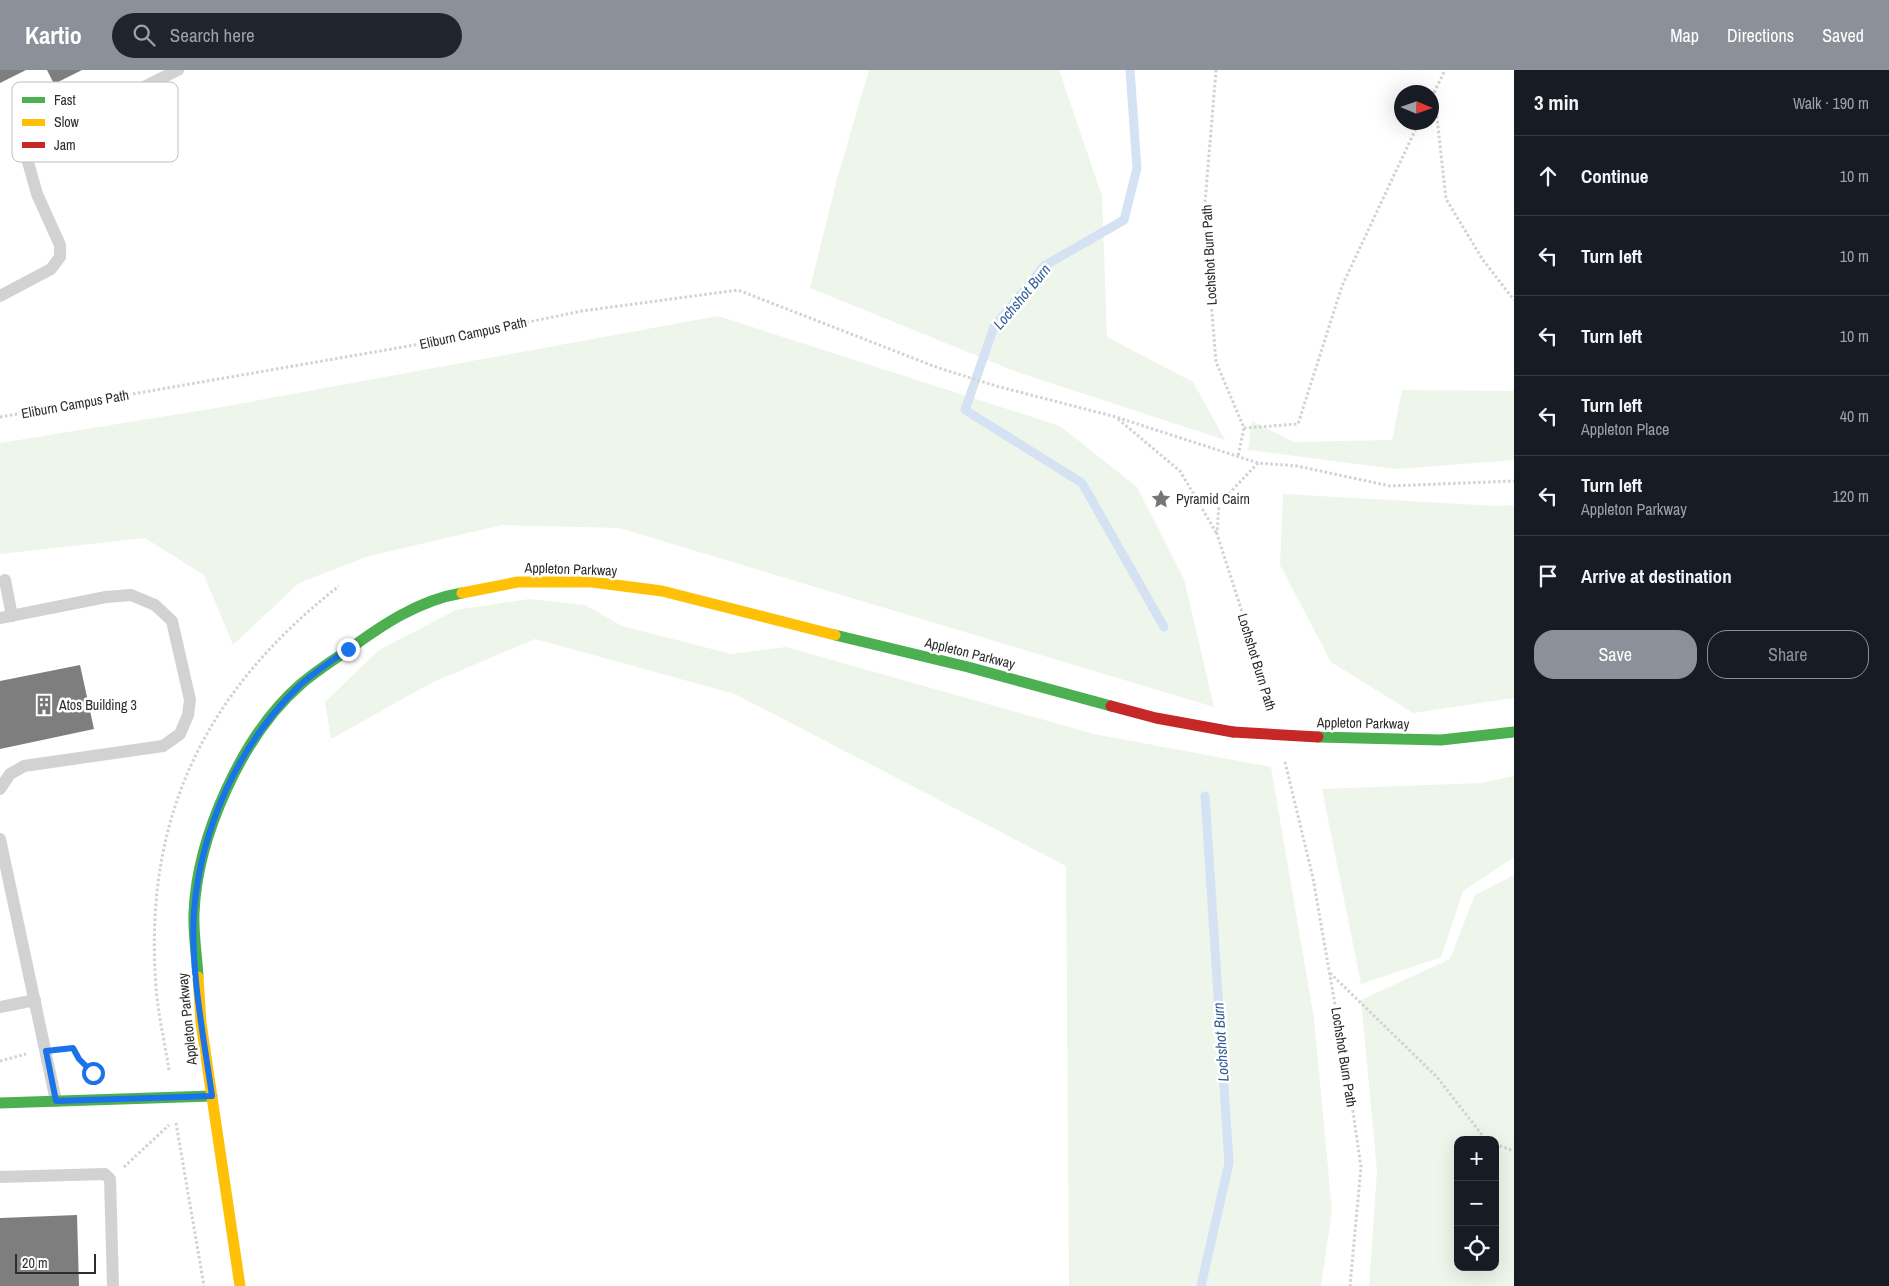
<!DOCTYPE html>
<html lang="en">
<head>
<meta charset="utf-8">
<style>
	:root { --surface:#171b24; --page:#20242c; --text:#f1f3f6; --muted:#9ea1a6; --line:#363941; --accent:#8c9099 }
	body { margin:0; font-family:"Archivo Narrow",sans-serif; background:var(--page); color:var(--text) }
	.controls { position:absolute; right:15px; bottom:15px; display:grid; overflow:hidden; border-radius:10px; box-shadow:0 5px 20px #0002 }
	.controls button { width:45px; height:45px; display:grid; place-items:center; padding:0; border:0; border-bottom:1px solid var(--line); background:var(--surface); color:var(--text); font:25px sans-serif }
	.compass { position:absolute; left:1394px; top:15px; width:45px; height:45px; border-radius:50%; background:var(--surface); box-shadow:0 5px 20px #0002; rotate:92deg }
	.scale { position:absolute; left:15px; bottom:12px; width:81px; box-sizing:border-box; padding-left:5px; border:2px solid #2d2d2d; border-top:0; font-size:14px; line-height:18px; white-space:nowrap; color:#2d2d2d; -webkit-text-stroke:4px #fff; paint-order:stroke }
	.stop { position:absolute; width:15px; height:15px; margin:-11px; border:4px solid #1a73e8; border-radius:50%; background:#fff }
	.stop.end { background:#1a73e8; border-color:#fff; box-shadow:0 1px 5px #0008 }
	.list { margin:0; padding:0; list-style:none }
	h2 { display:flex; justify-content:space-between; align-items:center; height:65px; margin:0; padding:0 20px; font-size:21px }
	h2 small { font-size:16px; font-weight:400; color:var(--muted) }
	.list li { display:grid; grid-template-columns:32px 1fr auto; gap:15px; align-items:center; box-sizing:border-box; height:80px; padding:0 20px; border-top:1px solid var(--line) }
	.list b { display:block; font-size:19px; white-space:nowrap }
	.list p { margin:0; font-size:16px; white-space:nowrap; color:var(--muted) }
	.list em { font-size:16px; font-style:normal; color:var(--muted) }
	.actions { display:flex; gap:10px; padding:15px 20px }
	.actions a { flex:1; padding:11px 0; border:1px solid var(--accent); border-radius:20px; text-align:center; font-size:18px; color:var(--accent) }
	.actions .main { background:var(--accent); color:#fff }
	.icon { flex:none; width:28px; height:28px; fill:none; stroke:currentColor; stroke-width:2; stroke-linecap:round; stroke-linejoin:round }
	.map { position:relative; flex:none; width:1514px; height:1216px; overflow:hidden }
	header { display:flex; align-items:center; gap:30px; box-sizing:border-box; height:70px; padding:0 25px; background:var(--accent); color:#fff }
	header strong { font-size:24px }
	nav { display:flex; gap:28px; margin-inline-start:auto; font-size:18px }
	.search { width:350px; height:45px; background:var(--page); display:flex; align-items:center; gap:12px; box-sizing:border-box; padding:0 18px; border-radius:28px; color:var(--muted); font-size:19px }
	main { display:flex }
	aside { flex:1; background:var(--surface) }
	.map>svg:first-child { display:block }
	.green { fill:#eef5ea; fill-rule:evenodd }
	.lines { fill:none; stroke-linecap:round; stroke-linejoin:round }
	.stream { stroke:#d4e2f3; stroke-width:9 }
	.building { fill:#7e7e7e }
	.path { stroke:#d2d2d2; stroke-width:3; stroke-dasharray:2.5 2.5; stroke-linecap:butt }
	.lane { stroke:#d2d2d2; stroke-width:12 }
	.fast { stroke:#4caf50; stroke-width:11 }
	.slow { stroke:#ffc107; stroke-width:11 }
	.jam { stroke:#c62828; stroke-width:11 }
	.jam-bridge { stroke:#c62828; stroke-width:11 }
	.route { stroke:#1a73e8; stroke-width:6 }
	.labels { text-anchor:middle; stroke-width:5; stroke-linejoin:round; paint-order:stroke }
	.street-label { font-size:14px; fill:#2d2d2d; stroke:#fff }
	.poi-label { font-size:14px; fill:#2d2d2d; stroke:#fff; text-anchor:start }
	.water-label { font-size:15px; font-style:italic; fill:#335e96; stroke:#fff }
	.key { fill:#fff; stroke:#c0c0c0; stroke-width:1 }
	.key-label { font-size:14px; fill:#2d2d2d }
</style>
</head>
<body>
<header>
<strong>Kartio</strong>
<div class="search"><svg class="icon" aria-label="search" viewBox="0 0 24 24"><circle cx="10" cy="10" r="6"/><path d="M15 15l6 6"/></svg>Search here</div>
<nav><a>Map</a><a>Directions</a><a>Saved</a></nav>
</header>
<main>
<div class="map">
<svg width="1514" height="1216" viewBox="0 0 1514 1216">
	<rect width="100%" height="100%" fill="#fff"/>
	<g class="green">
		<polygon points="869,0 1059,0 1102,126 1107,267 1193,312 1225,370 1017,302 810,218 837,109"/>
		<polygon points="718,246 1060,356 1137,417 1184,509 1214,637 619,458 502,455 369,486 299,513 233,575 204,505 145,468 0,484 0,373 216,338"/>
		<polygon points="1402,320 1514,321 1514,390 1396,399 1248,380 1252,351 1294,372 1392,370"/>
		<polygon points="1283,424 1497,436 1514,435 1514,628 1413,643 1331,592 1280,495"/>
		<polygon points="529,529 585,535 622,556 731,584 786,577 1094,664 1271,697 1314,949 1332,1141 1321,1216 1069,1216 1066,796 735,624 535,569 431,613 331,669 325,632 379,580 456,540"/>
		<polygon points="1514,706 1514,787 1463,821 1441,887 1361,914 1322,719 1481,713"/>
		<path d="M1514,805v411h-145l8,-115 -16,-171 89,-41 25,-64zM1458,1070h37v127h-37z"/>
	</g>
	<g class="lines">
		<g class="stream">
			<polyline points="1130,0 1137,98 1124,150 1044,196 994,257 965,340 1082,413 1164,557"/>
			<polyline points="1201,1216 1229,1093 1205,726"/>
		</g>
	</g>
	<g class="building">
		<polygon points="0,0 26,0 0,13"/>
		<polygon points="47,0 82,0 54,14"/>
		<polygon points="80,595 94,659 0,679 0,611"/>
		<polygon points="77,1145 79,1216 0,1216 0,1148"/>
	</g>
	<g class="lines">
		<g class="path">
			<polyline points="1216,0 1204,145 1216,292 1244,358 1238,386"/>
			<polyline points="1434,21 1446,129 1483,190 1514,230"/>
			<polyline points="1432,27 1445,0"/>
			<polyline points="0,347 426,273 582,241 738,220 936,297 996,316 1116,347 1258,393 1297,396 1390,416 1514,411"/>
			<polyline points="1118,349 1180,401 1217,464"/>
			<polyline points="1244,358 1298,354 1342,216 1419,52"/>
			<polyline points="1258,393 1219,434 1217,464 1263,607 1271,638"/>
			<polyline points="1285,692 1313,808 1350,1021 1361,1097 1350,1216"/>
			<polyline points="1330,903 1437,1007 1486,1070"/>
			<polyline points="64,979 73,978 79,989 93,1003"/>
			<polyline points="0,991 26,984"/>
			<path d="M169,1000c-4,-27 -11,-55 -13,-83 -13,-171 50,-297 183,-401"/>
			<polyline points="176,1053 204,1216"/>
			<polyline points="1495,1074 1514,1081"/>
			<polyline points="124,1097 169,1055"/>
		</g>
		<g class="lane">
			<polyline points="0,226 51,199 60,187 60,175 37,124 28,92 35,71 178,0"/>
			<polyline points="5,510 12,546"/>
			<polyline points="0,548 106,527 131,525 155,535 172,551 190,630 188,645 180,664 163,676 24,696 10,704 0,719"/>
			<polyline points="0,769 56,1031"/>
			<polyline points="0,937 35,930"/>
			<polyline points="0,1107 105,1104 110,1109 113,1216"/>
		</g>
		<g class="fast">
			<polyline points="835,565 968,597 1111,636"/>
			<polyline points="1318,667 1441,670 1514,662"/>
			<path d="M198,907c-1,-21 -5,-43 -4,-64 3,-77 49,-179 107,-229 15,-13 31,-23 47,-34 34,-25 71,-50 114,-57"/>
			<polyline points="0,1033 212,1026"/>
		</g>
		<g class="slow">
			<polyline points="462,523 518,512 592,512 662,521 835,565"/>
			<polyline points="198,907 201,953 240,1216"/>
		</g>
		<polyline class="jam" points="1111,636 1156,648 1233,662"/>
		<polyline class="jam-bridge" points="1233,662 1318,667"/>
	</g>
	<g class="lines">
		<path class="route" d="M93,1003l-14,-14 -6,-11 -27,3 10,50 156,-5c-8,-57 -22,-127 -18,-185 7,-84 45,-167 105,-225 15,-14 33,-25 49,-37"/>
	</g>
	<defs>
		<symbol id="sight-bare" viewBox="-9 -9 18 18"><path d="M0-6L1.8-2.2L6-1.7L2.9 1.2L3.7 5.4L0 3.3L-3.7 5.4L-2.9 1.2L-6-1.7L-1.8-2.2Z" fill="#767676" stroke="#fff" stroke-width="2.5" paint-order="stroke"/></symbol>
		<symbol id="building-bare" viewBox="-9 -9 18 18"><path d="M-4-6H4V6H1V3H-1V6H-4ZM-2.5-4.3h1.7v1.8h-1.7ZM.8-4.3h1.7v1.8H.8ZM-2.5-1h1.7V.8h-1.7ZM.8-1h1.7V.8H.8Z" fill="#767676" stroke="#fff" stroke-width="2.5" paint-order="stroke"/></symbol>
	</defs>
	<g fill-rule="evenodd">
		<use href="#sight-bare" x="1147" y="415" width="28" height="28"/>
		<use href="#building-bare" x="30" y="621" width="28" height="28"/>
	</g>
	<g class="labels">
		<g class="street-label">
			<text transform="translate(1209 185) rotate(-93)" y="5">Lochshot Burn Path</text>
			<text transform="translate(473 263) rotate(-12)" y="5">Eliburn Campus Path</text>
			<text transform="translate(75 334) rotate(-10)" y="5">Eliburn Campus Path</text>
			<text transform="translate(571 499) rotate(2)" y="5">Appleton Parkway</text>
			<text transform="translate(970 583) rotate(14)" y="5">Appleton Parkway</text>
			<text transform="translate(1257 592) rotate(73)" y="5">Lochshot Burn Path</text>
			<text transform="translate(1363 653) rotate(1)" y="5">Appleton Parkway</text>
			<text transform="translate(187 949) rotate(-96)" y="5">Appleton Parkway</text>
			<text transform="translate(1344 987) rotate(81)" y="5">Lochshot Burn Path</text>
		</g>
		<g class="poi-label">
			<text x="1176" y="434">Pyramid Cairn</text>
			<text x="59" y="640">Atos Building 3</text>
		</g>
		<g class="water-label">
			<text transform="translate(1022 227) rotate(-50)" y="5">Lochshot Burn</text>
			<text transform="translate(1221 972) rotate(-94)" y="5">Lochshot Burn</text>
		</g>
	</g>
	<rect x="12" y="12" width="166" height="80" rx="8" class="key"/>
	<rect x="22" y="27" width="23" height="6" fill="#4caf50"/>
	<rect x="22" y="49" width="23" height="7" fill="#ffc107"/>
	<rect x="22" y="72" width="23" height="6" fill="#c62828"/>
	<g class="key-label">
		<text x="54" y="35">Fast</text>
		<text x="54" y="57">Slow</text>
		<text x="54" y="80">Jam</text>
	</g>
</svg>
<div class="controls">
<button>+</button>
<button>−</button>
<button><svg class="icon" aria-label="locate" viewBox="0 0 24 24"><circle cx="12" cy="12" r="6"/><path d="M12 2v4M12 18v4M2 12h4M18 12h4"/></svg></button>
</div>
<svg class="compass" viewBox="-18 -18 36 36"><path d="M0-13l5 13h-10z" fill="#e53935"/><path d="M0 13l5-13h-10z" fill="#9ea1a6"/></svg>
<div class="scale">20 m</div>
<div class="stop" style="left:93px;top:1003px"></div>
<div class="stop end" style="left:348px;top:579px"></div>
</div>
<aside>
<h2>3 min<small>Walk · 190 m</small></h2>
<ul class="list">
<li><svg class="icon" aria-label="ahead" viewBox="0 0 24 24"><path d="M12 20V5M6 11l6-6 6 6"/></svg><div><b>Continue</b></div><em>10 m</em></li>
<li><svg class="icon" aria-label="left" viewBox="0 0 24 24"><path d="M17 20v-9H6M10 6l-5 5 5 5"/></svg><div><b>Turn left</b></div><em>10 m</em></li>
<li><svg class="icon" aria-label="left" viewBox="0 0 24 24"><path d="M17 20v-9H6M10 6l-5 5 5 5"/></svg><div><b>Turn left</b></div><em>10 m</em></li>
<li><svg class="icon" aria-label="left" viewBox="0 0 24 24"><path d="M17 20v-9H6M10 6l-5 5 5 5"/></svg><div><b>Turn left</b><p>Appleton Place</p></div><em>40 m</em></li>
<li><svg class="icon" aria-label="left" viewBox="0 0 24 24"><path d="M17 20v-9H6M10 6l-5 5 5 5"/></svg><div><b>Turn left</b><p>Appleton Parkway</p></div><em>120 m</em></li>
<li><svg class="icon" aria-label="arrive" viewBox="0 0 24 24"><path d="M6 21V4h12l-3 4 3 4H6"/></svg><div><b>Arrive at destination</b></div></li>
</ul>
<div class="actions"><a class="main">Save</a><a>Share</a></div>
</aside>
</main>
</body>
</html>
